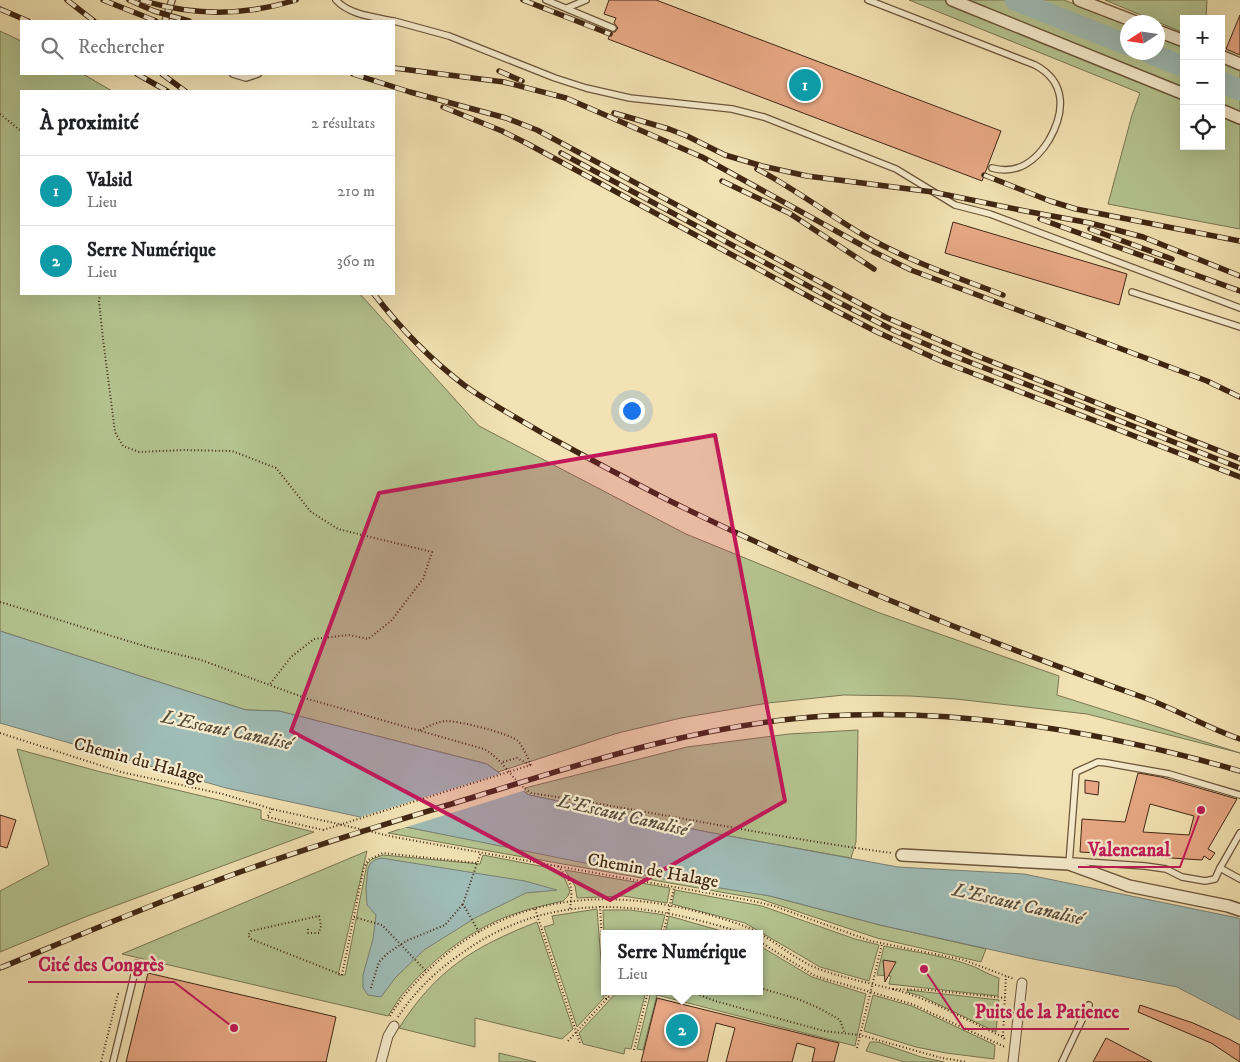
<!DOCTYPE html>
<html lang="fr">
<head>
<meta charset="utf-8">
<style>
	:root { --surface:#fff; --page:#f2f2f2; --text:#202124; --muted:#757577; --line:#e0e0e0; --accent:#8f2418 }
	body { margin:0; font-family:"IM FELL DW Pica",serif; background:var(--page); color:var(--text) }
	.controls { position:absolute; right:15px; top:15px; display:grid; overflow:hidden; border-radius:0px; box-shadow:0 5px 20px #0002 }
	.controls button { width:45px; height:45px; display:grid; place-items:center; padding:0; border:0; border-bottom:1px solid var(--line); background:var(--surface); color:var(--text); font:25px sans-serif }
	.compass { position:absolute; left:1120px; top:15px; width:45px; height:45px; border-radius:50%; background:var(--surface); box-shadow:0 5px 20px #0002; rotate:258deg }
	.you { position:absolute; left:631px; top:410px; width:18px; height:18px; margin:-12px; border:4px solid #fff; border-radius:50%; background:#1a73e8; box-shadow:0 0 0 8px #1a73e833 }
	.badge { display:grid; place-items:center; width:32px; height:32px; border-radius:50%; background:var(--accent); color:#fff; font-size:16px; font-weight:700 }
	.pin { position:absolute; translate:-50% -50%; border:2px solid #fff; box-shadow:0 1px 5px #0006 }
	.popup { position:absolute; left:601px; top:930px; width:162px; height:65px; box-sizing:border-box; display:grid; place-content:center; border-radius:0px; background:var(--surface); filter:drop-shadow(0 1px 4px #0005); font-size:16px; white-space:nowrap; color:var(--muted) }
	.popup b { font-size:19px; color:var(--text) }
	.popup::after { content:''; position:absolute; left:50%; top:100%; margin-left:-10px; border:10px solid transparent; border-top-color:var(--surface) }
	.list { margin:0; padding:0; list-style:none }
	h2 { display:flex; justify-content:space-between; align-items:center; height:65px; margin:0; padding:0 20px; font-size:21px }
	h2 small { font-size:16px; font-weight:400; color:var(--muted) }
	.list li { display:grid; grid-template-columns:32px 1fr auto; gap:15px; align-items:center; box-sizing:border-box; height:70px; padding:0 20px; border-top:1px solid var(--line) }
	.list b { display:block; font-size:19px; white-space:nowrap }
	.list p { margin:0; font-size:16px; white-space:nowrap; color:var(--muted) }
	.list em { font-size:16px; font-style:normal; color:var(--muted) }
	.icon { flex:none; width:28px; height:28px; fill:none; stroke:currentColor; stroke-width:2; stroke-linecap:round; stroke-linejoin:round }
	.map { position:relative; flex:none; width:1240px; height:1062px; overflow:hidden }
	.search { position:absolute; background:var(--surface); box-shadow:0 5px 20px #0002; left:20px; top:20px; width:375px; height:55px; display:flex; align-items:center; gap:12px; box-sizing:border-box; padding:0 18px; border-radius:0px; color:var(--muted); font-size:19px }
	.panel { position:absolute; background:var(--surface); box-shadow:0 5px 20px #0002; left:20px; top:90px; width:375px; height:205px; border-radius:0px }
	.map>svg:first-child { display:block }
	.green { fill:#b5c591; stroke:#7a7652 }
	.water { fill:#9fbcb7; stroke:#798075 }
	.pier { fill:#f3e3b4 }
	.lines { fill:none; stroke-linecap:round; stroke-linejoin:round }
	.river { stroke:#9fbcb7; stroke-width:21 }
	.building { fill:#e9a986; stroke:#3f2613; fill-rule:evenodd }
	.service-casing { stroke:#6c553b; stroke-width:8 }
	.pedestrian-casing { stroke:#6c553b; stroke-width:11 }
	.minor-casing { stroke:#6c553b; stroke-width:14 }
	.path { stroke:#3f2613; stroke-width:2; stroke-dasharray:1 2.5; stroke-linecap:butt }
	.service { stroke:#f7edce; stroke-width:5.5 }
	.pedestrian { stroke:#f7edce; stroke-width:9 }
	.minor { stroke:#f7edce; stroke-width:11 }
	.rail-casing { stroke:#3f2613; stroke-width:5.5 }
	.rail { stroke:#f7edce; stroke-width:4; stroke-dasharray:11; stroke-linecap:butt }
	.path-bridge { stroke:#3f2613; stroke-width:2; stroke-dasharray:1 2.5; stroke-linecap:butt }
	.marked { fill:#c2185b; fill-opacity:0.2; stroke:#c2185b; stroke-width:4; stroke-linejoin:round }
	.labels { text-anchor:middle; stroke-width:4.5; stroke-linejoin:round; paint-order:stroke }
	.street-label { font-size:18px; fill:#3f2613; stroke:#f7edce }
	.water-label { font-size:19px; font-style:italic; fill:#574c3c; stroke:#f7edce }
	.leader { fill:none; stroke:#c2185b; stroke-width:2 }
	.callout-dot { fill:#c2185b; stroke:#f7edce; stroke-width:2 }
	.callout-label { font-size:19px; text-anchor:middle; font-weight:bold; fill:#c2185b; stroke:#f7edce; stroke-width:4.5; stroke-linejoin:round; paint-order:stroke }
</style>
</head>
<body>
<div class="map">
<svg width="1240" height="1062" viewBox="0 0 1240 1062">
	<rect width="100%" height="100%" fill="#f3e3b4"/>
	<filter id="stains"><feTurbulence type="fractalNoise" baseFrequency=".004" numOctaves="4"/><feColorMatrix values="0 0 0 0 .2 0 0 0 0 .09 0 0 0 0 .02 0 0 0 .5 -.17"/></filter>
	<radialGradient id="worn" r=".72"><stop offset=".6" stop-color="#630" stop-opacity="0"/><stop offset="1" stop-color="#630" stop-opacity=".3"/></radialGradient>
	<g class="green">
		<polygon points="909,0 1064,0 1127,25 1128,52 1158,52 1158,37 1184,48 1184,146 1221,146 1221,62 1240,70 1240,229 1108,204 1132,115 1140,93"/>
		<polygon points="1105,0 1207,0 1206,19 1184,19 1184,33"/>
		<polygon points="0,31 21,41 21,74 83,74 112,91 21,91 21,294 360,294 479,426 686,534 877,612 1059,676 1057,695 1240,753 1087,714 956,699 911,696 844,695 768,703 681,718 618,733 498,772 487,764 279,711 246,710 0,631"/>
		<polygon points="858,730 856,842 851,858 707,832 529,795 521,789 687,747 789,734"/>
		<polygon points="17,749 101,772 261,810 261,819 314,832 85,917 0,952 0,891 49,865"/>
		<polygon points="406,827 770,896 880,925 986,949 981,962 877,938 760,899 388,833"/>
		<path d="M367,851l-29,124h7l22,-111 5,-5 11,-4 97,9 3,-9 67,13 15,11 5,12 -2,5 -5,5c-18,4 -35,8 -52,14 -39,14 -76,42 -103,73 -8,8 -14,19 -20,28l-266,-62z"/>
		<polygon points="565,870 670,888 667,903 623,896 577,898 575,886"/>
		<polygon points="675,890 762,906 855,939 879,945 869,981 820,967 745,923 672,904"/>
		<polygon points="597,909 604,998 577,1027 544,927 554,924 552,916"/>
		<polygon points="603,910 630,910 665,915 660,934 604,934 604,937"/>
		<polygon points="669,916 732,934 665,934"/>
		<path d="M537,922l36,107 -11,10 -87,-21v29l-76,-19c37,-58 74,-81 138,-106z"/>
		<polygon points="760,946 812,977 866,994 855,1046 657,995 643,1050 637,1049 651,991 760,991"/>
		<path d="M884,946c30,6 63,10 91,21 8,4 15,8 24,11l-1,18 -109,-12 2,-8 -14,-1z"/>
		<polygon points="907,990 999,1000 996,1032 921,996 907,992"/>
		<polygon points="618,991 646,991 631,1049 625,1048 624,1054 583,1044 579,1033"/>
		<polygon points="873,995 912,1006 995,1045 994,1059 946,1053 916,1047 864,1031"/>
		<polygon points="870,1042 878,1042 921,1057 944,1062 905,1062 866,1051"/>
		<polygon points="499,1053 536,1062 499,1062"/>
	</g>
	<g class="water">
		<polygon points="0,631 246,710 279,711 487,764 529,795 707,832 898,867 1024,874 1238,918 1240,919 1240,1020 1177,987 1033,959 880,925 770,896 669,880 411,828 226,788 0,723"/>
		<polygon points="381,858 525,881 557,890 526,893 475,918 424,950 395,978 381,997 368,995 363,988 363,975 373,939 376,915 367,905 366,888 368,869 370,864 375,860"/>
	</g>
	<polygon class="pier" points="503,773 526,790 400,829 354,819"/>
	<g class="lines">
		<g class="river">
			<polyline points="1015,0 1128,45"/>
			<polyline points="1147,52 1184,67"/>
			<polyline points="1221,82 1240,90"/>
		</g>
	</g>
	<g class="building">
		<polygon points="609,0 656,0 1001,131 982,181 608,39 611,32 615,32 618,28 614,23 616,18 604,14"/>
		<polygon points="1240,15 1240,55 1226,49"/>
		<polygon points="953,222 1127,274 1119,305 945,253"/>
		<path d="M1138,773l23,4 76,22 -29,50 7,4 -5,7 -6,-4 -2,4 -122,-8 2,-33 43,3zM1150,804l44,12 -5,19 -46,-3z"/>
		<polygon points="1085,780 1099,782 1098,795 1085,793"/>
		<polygon points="0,815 16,820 7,848 0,846"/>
		<polygon points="883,960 896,962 885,982"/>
		<polygon points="148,973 336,1017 326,1062 126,1062"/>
		<polygon points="657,998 839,1043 834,1062 812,1062 815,1048 797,1043 792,1062 726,1062 735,1028 716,1023 707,1062 641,1062"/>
		<polygon points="1140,1005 1193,1023 1229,1039 1240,1045 1240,1062 1211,1043 1138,1012"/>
		<polygon points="1106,1038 1152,1062 1093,1062"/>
	</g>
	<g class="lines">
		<defs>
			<g id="service">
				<path d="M336,0c13,15 39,17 57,21"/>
				<polyline points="546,0 613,28"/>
				<path d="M868,0l167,65c32,17 30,47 14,75 -13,21 -32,35 -57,28"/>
				<polyline points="567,8 586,0"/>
				<polyline points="165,21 172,0"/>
				<polyline points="394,21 449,36 555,78 586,88 630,98 732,109 764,117 896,169 955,205 990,214 1240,308"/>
				<polyline points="233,74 246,78 258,74"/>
				<polyline points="1132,292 1240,327"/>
				<polyline points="1240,833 1220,868 1240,879"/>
				<polyline points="1072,861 1145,866 1166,869 1182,877 1205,881 1215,879 1220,868"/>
				<polyline points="1069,864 1076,772 1098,762 1107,763 1169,774 1240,795"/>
				<polyline points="113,1062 137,963"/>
				<polyline points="1062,1062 1089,1005"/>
			</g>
			<g id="pedestrian">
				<polyline points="381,1062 388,1036 394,1026"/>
				<polyline points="1013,1062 1022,983"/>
			</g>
			<g id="minor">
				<polyline points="952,0 1184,94"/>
				<polyline points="1079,0 1136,22"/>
				<polyline points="1158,31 1184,41"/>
				<polyline points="1221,56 1240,64"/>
				<polyline points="1221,110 1240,118"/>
				<polyline points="902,855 1069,864 1129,886 1228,906 1240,910"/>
			</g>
		</defs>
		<use href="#service" class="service-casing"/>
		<use href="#pedestrian" class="pedestrian-casing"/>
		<use href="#minor" class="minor-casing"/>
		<g class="path">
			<polyline points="0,114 21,131"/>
			<polyline points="100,294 99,301 103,339 115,432 123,446 139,452 184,450 232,451 276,468 311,512 338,529 432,552 423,579 391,621 368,639 349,635 314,639 291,657 270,684"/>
			<path d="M0,602l148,45 53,13 107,39 176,50c20,11 28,32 47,44 121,18 240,44 361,60"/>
			<path d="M420,730c9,-4 17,-8 26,-9 14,0 62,12 72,20 6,7 9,16 13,24"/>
			<polyline points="0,733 121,772 223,794 272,809 334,823 394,837 753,901 774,906 871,941 964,960 1014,979"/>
			<polyline points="503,762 517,758 530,765"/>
			<polyline points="272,809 267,817 323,830"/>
			<path d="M558,866c14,17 15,22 12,43"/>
			<polyline points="600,906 604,976"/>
			<polyline points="535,909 580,1043"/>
			<polyline points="354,917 382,925 426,971"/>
			<polyline points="308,929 308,933 319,933 321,926 319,916 251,931 248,935 251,939 342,975 364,867 368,860 383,853 477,863"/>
			<polyline points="479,932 463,904 481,852"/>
			<polyline points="663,934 674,888"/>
			<polyline points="760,942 815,976 912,1004 1005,1047"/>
			<polyline points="371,988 379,962 388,953 406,941 445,925 463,904"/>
			<polyline points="760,988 798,999 819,1008 840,1020 845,1034"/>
			<polyline points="893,989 929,990 1005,998"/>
			<polyline points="606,991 606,1000"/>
			<polyline points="690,991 715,1001 824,1031 860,1035 942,1058 967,1062"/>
			<path d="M390,1016c16,-26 36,-45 59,-64 88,-69 195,-62 295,-26 27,10 48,33 75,43 27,10 56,15 84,23 35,11 67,30 100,45l3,4"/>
			<path d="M398,1017c17,-26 38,-46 64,-64 73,-52 150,-55 235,-33 16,4 32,8 47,14"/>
			<polyline points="1003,1036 1006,976"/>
			<polyline points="568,1041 614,991"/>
			<polyline points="857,1048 882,944"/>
			<polyline points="634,1050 648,991"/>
			<polyline points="101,1062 118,994 121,995"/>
		</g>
		<use href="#service" class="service"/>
		<use href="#pedestrian" class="pedestrian"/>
		<use href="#minor" class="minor"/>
		<defs>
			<g id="rail">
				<polyline points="67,0 94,21"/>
				<polyline points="103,0 156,21"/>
				<polyline points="129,0 154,11 189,21"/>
				<path d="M141,0c51,16 104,16 155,0"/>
				<polyline points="523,0 610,34"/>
				<polyline points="0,9 28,21"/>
				<polyline points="394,68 504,82 566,98 702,157 874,252 911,270 1207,381 1240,397"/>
				<polyline points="499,71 522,81"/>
				<polyline points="137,74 167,91"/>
				<polyline points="162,74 185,91"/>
				<polyline points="353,74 410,92 506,118 537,130 885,317 972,354 1240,459"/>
				<polyline points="443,107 502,131 528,144 817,301 877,332 941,361 1240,477"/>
				<polyline points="614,113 669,129 687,136 725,155 762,166 807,176 933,192 1025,211 1090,223 1143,237 1240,276"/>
				<polyline points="561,153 836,301 895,331 949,354 1240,468"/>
				<path d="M757,169c38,20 72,46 108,67 44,25 91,41 138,59"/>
				<polyline points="984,175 1050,201 1076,209 1240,241"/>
				<polyline points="722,181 789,213 874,269"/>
				<polyline points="1040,219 1240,291"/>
				<polyline points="1090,229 1172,259"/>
				<path d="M374,294c26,34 56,65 90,91 25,18 53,33 80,49 40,22 81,44 122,65 155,77 316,141 479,199 33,12 62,30 95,41"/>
				<path d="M0,968c80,-33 159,-67 240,-96 77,-28 156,-51 234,-75 115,-36 229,-73 351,-81 139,-8 283,17 415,55"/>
			</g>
		</defs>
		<use href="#rail" class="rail-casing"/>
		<use href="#rail" class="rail"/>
		<polyline class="path-bridge" points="323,830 531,765"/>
	</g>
	<path class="marked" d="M715,435l70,366 -175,99 -319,-169 88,-238z"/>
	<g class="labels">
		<g class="street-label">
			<text transform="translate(139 760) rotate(15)" y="6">Chemin du Halage</text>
			<text transform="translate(653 870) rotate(10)" y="6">Chemin de Halage</text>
		</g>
		<g class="water-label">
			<text transform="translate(227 729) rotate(12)" y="7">L'Escaut Canalisé</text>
			<text transform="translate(623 814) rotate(13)" y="7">L'Escaut Canalisé</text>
			<text transform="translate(1018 903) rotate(13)" y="7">L'Escaut Canalisé</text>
		</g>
	</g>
	<path class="leader" d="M1201 810L1180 867H1078M234 1028L174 982H28M924 969L964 1029H1129"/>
	<g class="callout-dot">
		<circle cx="1201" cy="810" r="5"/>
		<circle cx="234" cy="1028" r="5"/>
		<circle cx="924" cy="969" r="5"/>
	</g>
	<g class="callout-label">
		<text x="1129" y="856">Valencanal</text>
		<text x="101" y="971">Cité des Congrès</text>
		<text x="1047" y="1018">Puits de la Patience</text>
	</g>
	<rect width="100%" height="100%" filter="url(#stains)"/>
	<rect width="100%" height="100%" fill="url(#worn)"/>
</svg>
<div class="controls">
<button>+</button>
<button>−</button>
<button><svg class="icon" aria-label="locate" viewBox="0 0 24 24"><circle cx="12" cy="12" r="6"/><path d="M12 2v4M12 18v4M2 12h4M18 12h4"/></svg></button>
</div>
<svg class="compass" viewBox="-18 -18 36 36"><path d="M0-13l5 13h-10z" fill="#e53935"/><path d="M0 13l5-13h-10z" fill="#757577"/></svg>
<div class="you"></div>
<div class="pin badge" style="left:805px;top:85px;background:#0f9aa8">1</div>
<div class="pin badge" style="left:682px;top:1030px;background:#0f9aa8">2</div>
<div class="popup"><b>Serre Numérique</b>Lieu</div>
<div class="search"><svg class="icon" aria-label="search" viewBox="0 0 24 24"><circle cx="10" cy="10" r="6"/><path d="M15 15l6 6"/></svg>Rechercher</div>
<section class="panel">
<h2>À proximité<small>2 résultats</small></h2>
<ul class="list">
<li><span class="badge" style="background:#0f9aa8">1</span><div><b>Valsid</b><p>Lieu</p></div><em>210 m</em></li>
<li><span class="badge" style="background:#0f9aa8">2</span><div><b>Serre Numérique</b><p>Lieu</p></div><em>360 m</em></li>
</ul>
</section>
</div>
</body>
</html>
